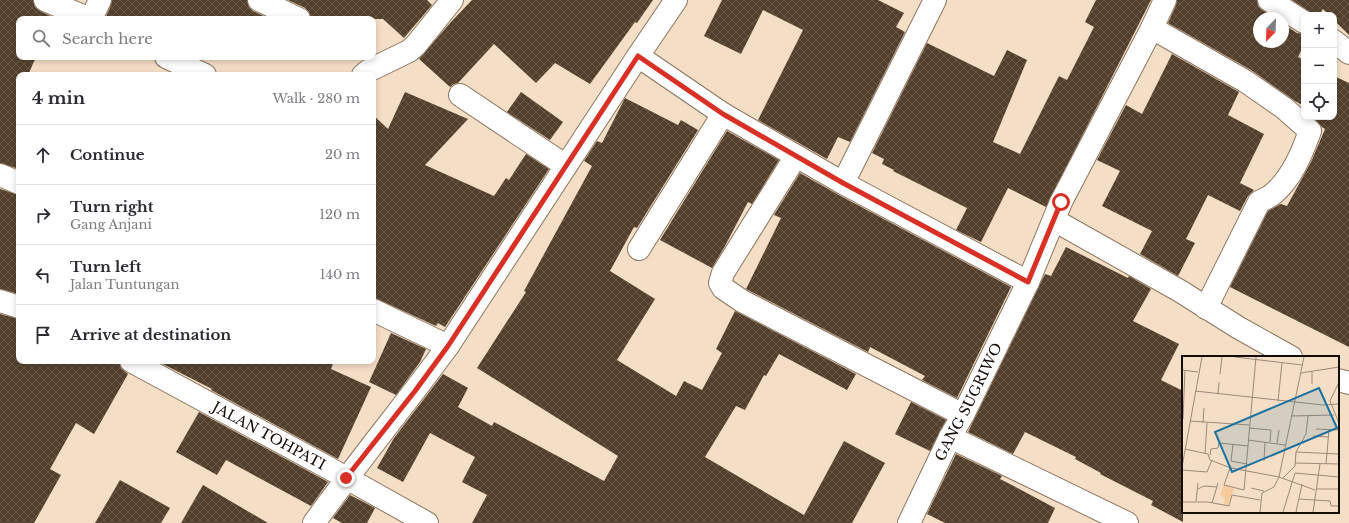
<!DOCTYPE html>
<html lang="en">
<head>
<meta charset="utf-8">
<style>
	:root { --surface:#fff; --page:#f2f2f3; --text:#2b2b33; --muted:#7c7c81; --line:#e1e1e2 }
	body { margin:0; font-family:"Libre Baskerville",serif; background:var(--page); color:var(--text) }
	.controls { position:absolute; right:12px; top:12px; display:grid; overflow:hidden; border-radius:8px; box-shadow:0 2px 6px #0003 }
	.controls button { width:36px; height:36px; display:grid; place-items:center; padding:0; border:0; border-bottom:1px solid var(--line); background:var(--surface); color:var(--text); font:20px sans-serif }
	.compass { position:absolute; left:1253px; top:12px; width:36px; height:36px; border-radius:50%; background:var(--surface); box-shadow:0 2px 6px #0003; rotate:203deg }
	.stop { position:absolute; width:12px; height:12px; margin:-9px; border:3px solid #d93025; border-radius:50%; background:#fff }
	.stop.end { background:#d93025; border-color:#fff; box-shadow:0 1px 4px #0008 }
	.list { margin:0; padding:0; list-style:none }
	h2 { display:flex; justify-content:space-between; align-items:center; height:52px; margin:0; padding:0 16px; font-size:17px }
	h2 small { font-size:13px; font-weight:400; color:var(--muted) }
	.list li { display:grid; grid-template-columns:26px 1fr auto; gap:12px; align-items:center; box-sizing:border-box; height:60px; padding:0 16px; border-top:1px solid var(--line) }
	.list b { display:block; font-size:15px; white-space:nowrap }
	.list p { margin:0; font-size:13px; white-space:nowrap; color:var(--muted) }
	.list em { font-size:13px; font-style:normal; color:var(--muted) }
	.icon { flex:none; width:22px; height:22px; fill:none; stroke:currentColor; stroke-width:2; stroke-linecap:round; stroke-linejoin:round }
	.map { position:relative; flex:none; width:1349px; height:523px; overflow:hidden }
	.search { position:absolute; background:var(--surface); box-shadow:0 2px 6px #0003; left:16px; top:16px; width:360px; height:44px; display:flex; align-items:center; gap:10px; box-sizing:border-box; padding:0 14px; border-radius:8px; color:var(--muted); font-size:15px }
	.panel { position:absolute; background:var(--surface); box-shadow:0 2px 6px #0003; left:16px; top:72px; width:360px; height:292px; border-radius:8px }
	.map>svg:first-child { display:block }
	.building { fill:url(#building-cross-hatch) }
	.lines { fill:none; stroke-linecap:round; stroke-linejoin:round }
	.minor-casing { stroke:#8b7660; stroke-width:24 }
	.minor { stroke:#fff; stroke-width:22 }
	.route { stroke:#d93025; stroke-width:5 }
	.labels { text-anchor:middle; stroke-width:4; stroke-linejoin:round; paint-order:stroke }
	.street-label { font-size:14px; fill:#130c05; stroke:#ffecd9 }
	.inset-road { fill:none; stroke:#9b8a79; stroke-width:1 }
	.view { fill:#1c71a1; fill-opacity:0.15; stroke:#1c71a1; stroke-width:2 }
	.inset-edge { fill:none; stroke:#130c05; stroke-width:2 }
</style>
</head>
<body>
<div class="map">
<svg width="1349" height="523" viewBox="0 0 1349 523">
	<defs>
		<pattern id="building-cross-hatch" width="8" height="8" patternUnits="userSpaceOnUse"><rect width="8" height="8" fill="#53402c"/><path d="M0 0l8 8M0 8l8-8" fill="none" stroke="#675847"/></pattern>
	</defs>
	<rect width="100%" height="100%" fill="#f5dec6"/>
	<g class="building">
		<polygon points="0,0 33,0 35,7 40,11 57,19 19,19 19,57 36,57 28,75 19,75 19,169 0,163"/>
		<polygon points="112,0 247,0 249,7 253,11 270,19 105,19 111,5"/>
		<polygon points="288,0 427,0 432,5 404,38 383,19 311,19 309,12 305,8"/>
		<polygon points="472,0 653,0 637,23 635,22 590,84 555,63 536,83 494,44 458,83 454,84 450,87 419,59 451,22"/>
		<polygon points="722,0 878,0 904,13 896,27 905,32 850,142 838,137 827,159 758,120 803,30 763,10 741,54 704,36"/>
		<polygon points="1096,0 1151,0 1046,207 1008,188 981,242 956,230 967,208 893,171 894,170 882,164 884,159 872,153 927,43 994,76 1007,50 1027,60 993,142 1020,154 1059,76 1067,80 1094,27 1085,22"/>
		<polygon points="1177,0 1257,0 1258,6 1262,10 1274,18 1259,18 1259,42 1283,42 1283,24 1297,33 1304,34 1304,45 1298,57 1304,60 1304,106 1295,101 1251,70 1168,23 1176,5"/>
		<polygon points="1292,0 1349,0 1349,35 1334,20 1334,15 1329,15 1323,9 1319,15 1314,15"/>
		<polygon points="1172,54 1239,92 1228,115 1264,134 1240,183 1254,190 1248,196 1240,211 1208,195 1186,239 1195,243 1178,276 1140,254 1152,231 1102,206 1120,171 1097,160 1126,105 1142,114"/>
		<polygon points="1334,76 1349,83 1349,347 1230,287 1268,211 1281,204 1287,206 1311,162 1325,129 1322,127 1313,117 1334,117"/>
		<polygon points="405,92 468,119 425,165 494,196 506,178 509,180 526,154 549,169 445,327 438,323 436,326 373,297 373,115 388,129"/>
		<polygon points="521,92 563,122 550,140 507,112"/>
		<polygon points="625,98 678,125 681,120 698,130 637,228 634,227 610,271 655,299 617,360 676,396 684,381 702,390 722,353 716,349 735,311 856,374 847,390 779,354 766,376 764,375 745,410 736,406 705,457 804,515 844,441 885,463 852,523 472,523 487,495 462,482 475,457 430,433 403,482 377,468 394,438 443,374 468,388 458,407 492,426 494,422 604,481 618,456 477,368 526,292 524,291 592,166 584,161 597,141 602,143"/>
		<polygon points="727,131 779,160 752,204 748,202 725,246 712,268 660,240"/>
		<polygon points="800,173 837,194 1011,287 957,398 922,380 925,376 870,347 868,352 746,289 781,218 774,215"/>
		<polygon points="0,189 19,195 19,294 0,289"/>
		<polygon points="1066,247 1128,278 1129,276 1151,289 1133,321 1179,344 1161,380 1183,391 1183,522 1151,505 1153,501 1100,474 1101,473 1075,459 1076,457 1025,432 1013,454 968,432 1045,274 1051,276"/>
		<polygon points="0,314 19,319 19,361 119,361 121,368 128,374 94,434 76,423 50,469 61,475 34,523 0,523"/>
		<polygon points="391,333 426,349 420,362 396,395 369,382"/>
		<polygon points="157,361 334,361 331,369 371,387 338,459 211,390 212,389"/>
		<polygon points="911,402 946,420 930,451 895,434"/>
		<polygon points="199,412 319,477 328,482 311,506 226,460 217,475 176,452"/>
		<polygon points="956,454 1002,476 1000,479 1006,482 1055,508 1048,523 945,523 927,514"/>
		<polygon points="120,480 170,508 161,523 95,523"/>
		<polygon points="203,485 268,523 181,523"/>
		<polygon points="350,495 375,508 367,523 342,523 333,518"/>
	</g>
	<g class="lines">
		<defs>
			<g id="minor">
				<polyline points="45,0 90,19"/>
				<polyline points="259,0 299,19"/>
				<polyline points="1269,0 1304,22"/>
				<polyline points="91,19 100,0"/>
				<path d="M1152,28l93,53 39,27 26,23c-8,22 -18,47 -37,63 -3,3 -9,5 -14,8l-53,106"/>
				<polyline points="1334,41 1349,53"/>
				<polyline points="638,56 723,114 843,183 1028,282"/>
				<polyline points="166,57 205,75"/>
				<polyline points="363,75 368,71 409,51 415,46 452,0"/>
				<polyline points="460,95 566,166"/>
				<polyline points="796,156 723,273 720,283 723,288 742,301 963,415"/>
				<polyline points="0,175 19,183"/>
				<polyline points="843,183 935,0"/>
				<polyline points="1054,220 1180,291 1239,328 1291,357"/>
				<polyline points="639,249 723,114"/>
				<polyline points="0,301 19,307"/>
				<polyline points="373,310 448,346"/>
				<path id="s1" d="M131,361l194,105 102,57"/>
				<polyline points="1338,380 1349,383"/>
				<polyline points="950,437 1127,523"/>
				<path d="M314,523c43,-60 90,-117 134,-177l190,-290 38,-56"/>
				<path id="s2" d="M909,523l41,-86 13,-22 65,-133 33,-80 91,-174 13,-28"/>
			</g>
		</defs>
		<use href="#minor" class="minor-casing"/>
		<use href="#minor" class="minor"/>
	</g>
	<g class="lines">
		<polyline class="route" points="346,478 415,391 448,346 638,56 723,114 843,183 1028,282 1061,202"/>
	</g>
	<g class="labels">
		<g class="street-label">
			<text dy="5" stroke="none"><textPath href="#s2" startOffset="135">GANG SUGRIWO</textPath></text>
			<text dy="5" stroke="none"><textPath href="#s1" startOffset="157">JALAN TOHPATI</textPath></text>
		</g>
	</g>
	<g transform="translate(1182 356)">
		<rect width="157" height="157" fill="#f5dec6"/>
		<path d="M42,129l10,4 -6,16 -4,-1 1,-5 -5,-5z" fill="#f7ca9a"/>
		<path class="inset-road" d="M53,1l67,8M0,14l16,2M130,15v13M119,17l38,-6M38,18l2,-17M157,26l-9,19 9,22M13,35l128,14 16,-1M36,38l1,-12M96,45l4,-38M109,60l43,-1M1,63l2,-49M8,65l59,4M21,67l1,-15M67,72l22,2 -1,12M134,73l23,1M131,80l15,1M66,84l37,5M95,87l2,-13M51,88l-2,17 16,3M3,93l23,5 2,6 21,8 48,9 36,13M114,96l43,2M23,98l2,-31M28,99l1,-6 7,-1 1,-5 29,3M82,105l1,-19M113,107l44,1M144,108l3,-34M0,111l20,-110M48,112l-6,17 20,5 12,-133M0,114l25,2 5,-12M101,122l12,-12 1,-14 10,-18 2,-18M69,132l13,3M16,133l6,-3 13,1M134,133h23M117,143l31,2 1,5h8M14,145l2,-18M0,146h26l21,4M30,147l6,-20M47,150l3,-11 28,5M78,156l2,-19 12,-6 5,-10 25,-120M101,156l12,-39 44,4M114,156l6,-28M131,156l7,-48"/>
		<path class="view" d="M137,32l18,40 -105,44 -17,-40z"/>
		<rect width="157" height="157" class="inset-edge"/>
	</g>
</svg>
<div class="controls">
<button>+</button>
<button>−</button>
<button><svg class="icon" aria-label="locate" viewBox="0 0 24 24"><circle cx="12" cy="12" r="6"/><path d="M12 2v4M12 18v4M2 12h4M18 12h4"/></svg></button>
</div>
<svg class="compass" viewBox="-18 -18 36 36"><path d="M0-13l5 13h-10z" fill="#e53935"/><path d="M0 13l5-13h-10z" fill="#7c7c81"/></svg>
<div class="stop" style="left:1061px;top:202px"></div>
<div class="stop end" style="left:346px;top:478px"></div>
<div class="search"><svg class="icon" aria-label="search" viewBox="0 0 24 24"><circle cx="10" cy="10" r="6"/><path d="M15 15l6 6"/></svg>Search here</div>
<section class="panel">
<h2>4 min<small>Walk · 280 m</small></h2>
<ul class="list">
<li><svg class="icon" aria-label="ahead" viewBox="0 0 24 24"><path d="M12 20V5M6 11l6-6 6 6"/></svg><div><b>Continue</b></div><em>20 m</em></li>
<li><svg class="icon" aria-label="right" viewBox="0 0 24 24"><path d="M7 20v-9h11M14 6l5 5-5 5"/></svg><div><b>Turn right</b><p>Gang Anjani</p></div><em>120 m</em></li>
<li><svg class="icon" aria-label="left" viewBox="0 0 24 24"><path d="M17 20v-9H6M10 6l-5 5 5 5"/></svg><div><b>Turn left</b><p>Jalan Tuntungan</p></div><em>140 m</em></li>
<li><svg class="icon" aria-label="arrive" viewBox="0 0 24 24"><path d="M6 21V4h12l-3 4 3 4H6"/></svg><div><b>Arrive at destination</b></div></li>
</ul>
</section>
</div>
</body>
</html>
